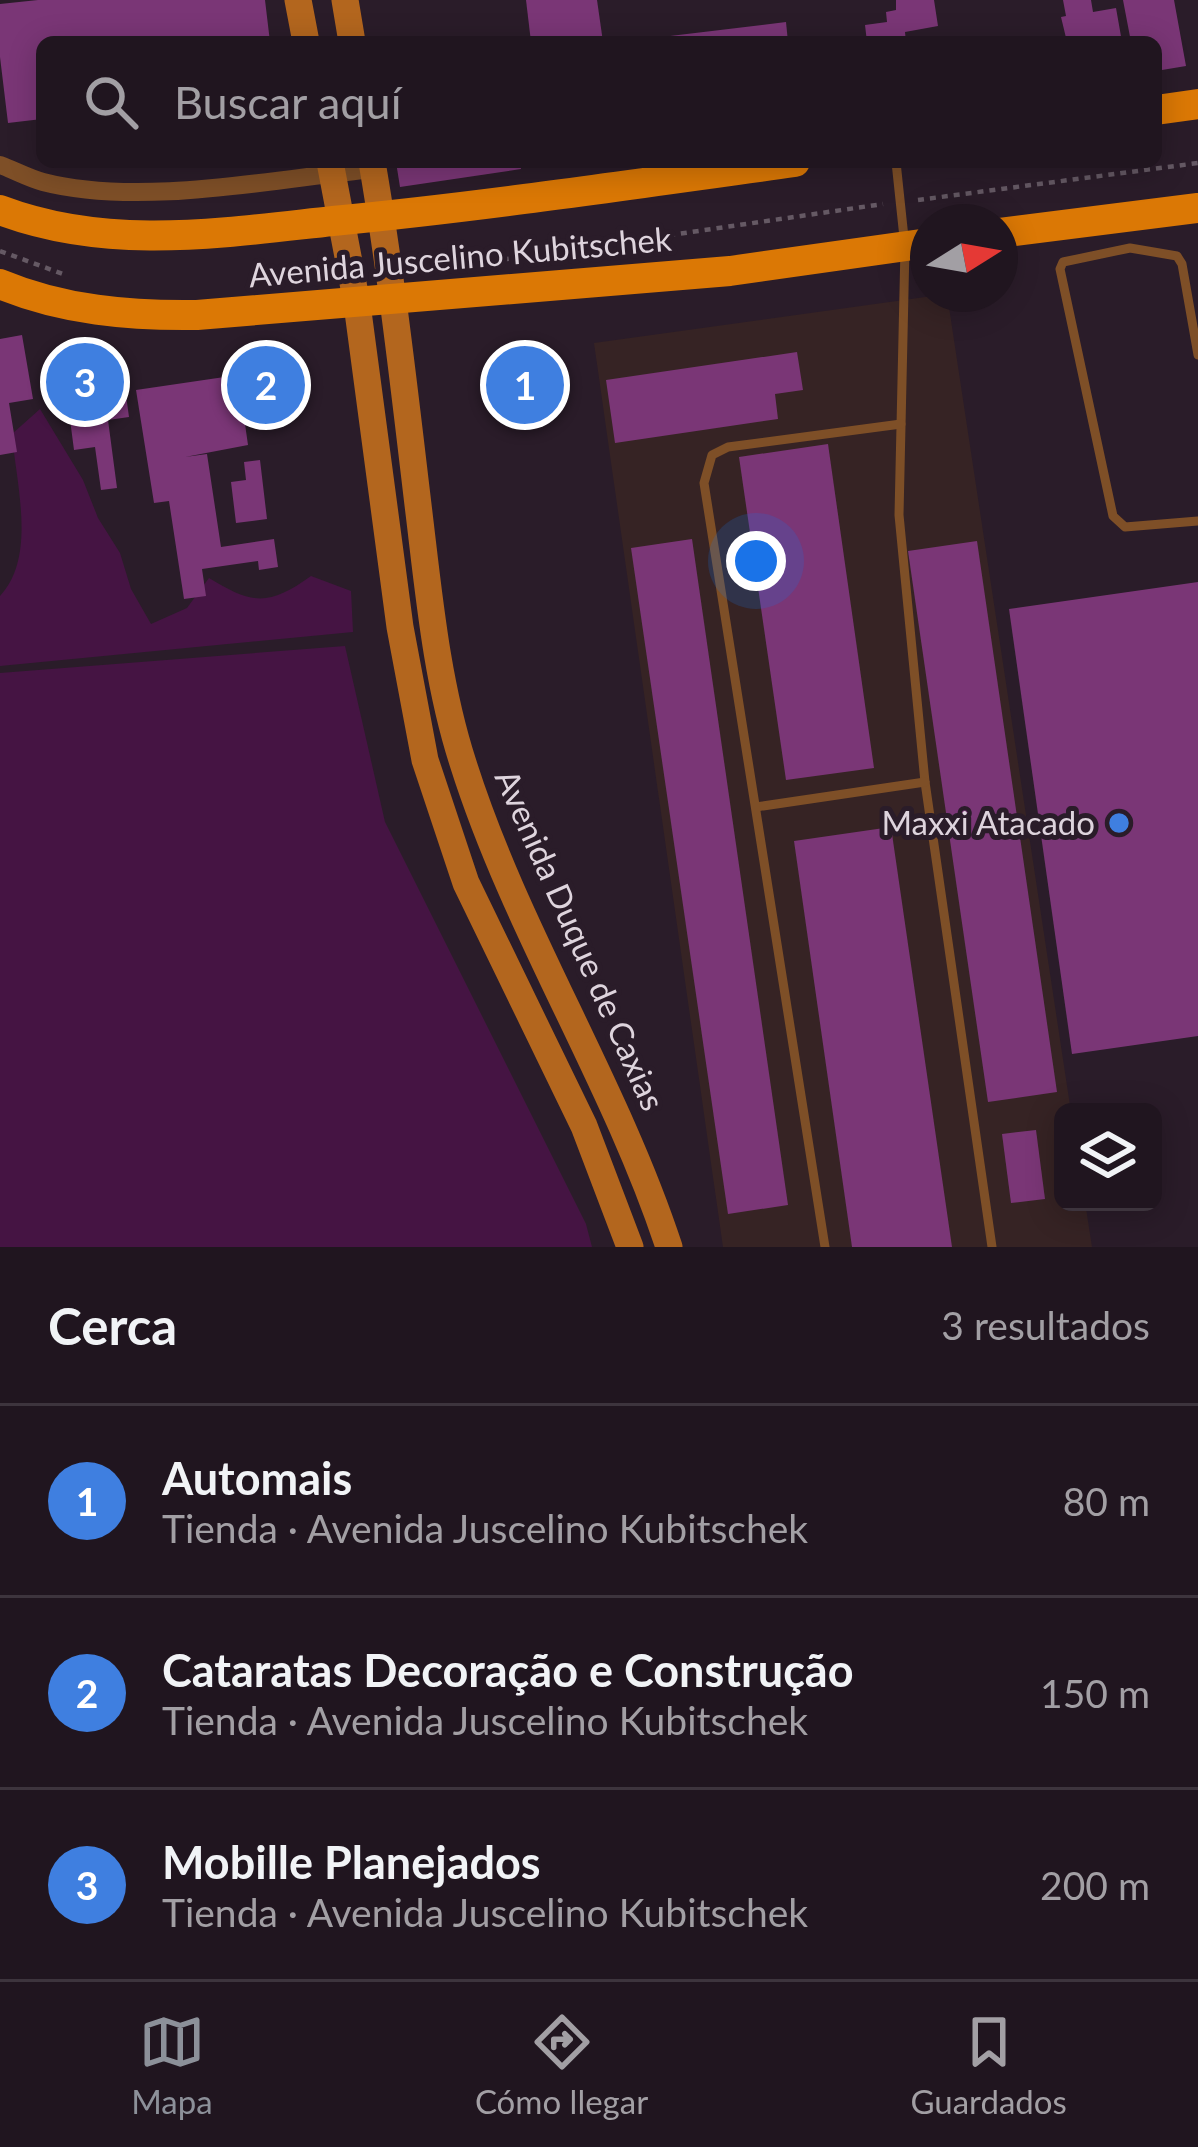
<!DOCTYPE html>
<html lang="es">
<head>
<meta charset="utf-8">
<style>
	:root { --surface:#20151f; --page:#281e28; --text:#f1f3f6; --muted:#a29fa4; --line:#3d343d; --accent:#8c9099 }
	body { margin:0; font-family:Lato,sans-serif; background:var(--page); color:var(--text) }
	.controls { position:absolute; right:36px; bottom:36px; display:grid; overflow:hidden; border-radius:18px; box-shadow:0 6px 30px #0003 }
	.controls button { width:108px; height:108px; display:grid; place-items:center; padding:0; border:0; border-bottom:3px solid var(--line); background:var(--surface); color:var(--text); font:60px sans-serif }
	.compass { position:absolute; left:910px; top:204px; width:108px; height:108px; border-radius:50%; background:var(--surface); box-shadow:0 6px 30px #0003; rotate:79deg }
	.you { position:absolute; left:756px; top:561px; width:42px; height:42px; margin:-30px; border:9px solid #fff; border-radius:50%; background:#1a73e8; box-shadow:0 0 0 18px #1a73e833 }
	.badge { display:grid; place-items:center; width:78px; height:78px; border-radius:50%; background:var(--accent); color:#fff; font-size:39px; font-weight:700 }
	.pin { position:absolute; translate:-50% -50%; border:6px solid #fff; box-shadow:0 3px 12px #0006 }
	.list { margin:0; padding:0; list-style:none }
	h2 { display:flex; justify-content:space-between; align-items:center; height:156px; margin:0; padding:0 48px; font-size:51px }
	h2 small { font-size:39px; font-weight:400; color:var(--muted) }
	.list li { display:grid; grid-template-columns:78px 1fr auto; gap:36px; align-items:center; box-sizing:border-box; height:192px; padding:0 48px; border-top:3px solid var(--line) }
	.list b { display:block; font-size:45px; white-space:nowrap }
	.list p { margin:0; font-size:39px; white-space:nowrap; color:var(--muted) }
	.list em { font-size:39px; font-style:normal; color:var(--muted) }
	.icon { flex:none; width:66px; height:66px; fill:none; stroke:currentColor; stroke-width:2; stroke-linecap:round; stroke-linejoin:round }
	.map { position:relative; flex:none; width:1198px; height:1247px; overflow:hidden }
	.search { position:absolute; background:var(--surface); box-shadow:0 6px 30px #0003; left:36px; right:36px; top:36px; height:132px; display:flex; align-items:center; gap:30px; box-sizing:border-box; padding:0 42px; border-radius:18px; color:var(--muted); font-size:45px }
	.sheet { height:732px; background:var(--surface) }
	nav { display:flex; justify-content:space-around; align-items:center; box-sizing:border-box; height:168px; border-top:3px solid var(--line); background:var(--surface); font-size:33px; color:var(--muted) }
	nav a { display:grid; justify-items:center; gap:6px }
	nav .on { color:var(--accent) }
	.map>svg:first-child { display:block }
	.commercial { fill:#362324 }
	.green { fill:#451443 }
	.building { fill:#7a3676 }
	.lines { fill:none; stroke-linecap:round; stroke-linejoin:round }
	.path { stroke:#655964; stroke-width:4.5; stroke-dasharray:6 6; stroke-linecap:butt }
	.service { stroke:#7e4f27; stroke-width:9 }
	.minor { stroke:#7e4f27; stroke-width:18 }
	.secondary { stroke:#b3661e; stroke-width:27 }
	.primary { stroke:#db7805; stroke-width:30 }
	.shop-dot { fill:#3f7fe0; stroke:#2a1c29; stroke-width:4.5 }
	.labels { text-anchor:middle; stroke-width:10; stroke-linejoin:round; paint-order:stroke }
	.street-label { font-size:33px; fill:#ded4dd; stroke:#2a1c29 }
	.poi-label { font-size:33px; fill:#ded4dd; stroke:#2a1c29; text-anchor:end }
</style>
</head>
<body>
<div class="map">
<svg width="1198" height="1247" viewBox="0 0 1198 1247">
	<rect width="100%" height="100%" fill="#2a1c29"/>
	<polygon class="commercial" points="947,294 1071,1112 1063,1112 1063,1202 1085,1202 1092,1247 723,1247 594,343"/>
	<g class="green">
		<path d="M40,409l43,71 15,38 22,35 11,36 20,35 36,-16 22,-30c44,27 60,28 102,-2l40,15 2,41 -353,34v-70c37,-39 16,-113 12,-162z"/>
		<polygon points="345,646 385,822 586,1224 592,1247 0,1247 0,673"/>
	</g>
	<g class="building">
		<polygon points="38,0 265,0 270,42 42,42 42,119 8,123 0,57 0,4"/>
		<polygon points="526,0 597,0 603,42 531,42"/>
		<polygon points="896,0 934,0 938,26 905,32 906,42 867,42 865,25 887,22 886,12 896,10"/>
		<polygon points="1063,0 1091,0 1093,12 1116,8 1122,42 1067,42 1061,17 1066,16"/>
		<polygon points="1123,0 1174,0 1186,66 1156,71 1156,42 1131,42"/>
		<polygon points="786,22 788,42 645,42 645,39"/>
		<polygon points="396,162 520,162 521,169 400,187"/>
		<polygon points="22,335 33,399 9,403 17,452 0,455 0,339"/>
		<polygon points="797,352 803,390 775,394 778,419 615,443 606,380"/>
		<polygon points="121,359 129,417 108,420 117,488 101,490 95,447 74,450 63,366"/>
		<polygon points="238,375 248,445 185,457 207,454 221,547 274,539 278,567 259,570 258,561 202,569 206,596 184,599 169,501 154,503 136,390"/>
		<polygon points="828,444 874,768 786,780 739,457"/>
		<polygon points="260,460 267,519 236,523 231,482 246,480 244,462"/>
		<polygon points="692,539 788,1205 728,1214 631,548"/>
		<polygon points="977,541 1057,1092 988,1102 908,551"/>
		<polygon points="1198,582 1198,1036 1072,1054 1009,609"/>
		<polygon points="891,827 952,1247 852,1247 794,841"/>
		<polygon points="1036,1130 1045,1199 1011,1203 1002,1134"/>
	</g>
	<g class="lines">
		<g class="path">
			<polyline points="918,200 1198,163"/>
			<polyline points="0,251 63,274"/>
			<polyline points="479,263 883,204"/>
		</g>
		<g class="service">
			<polyline points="896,162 905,247 899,515 925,782 992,1247"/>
			<polyline points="1198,355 1182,264 1177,256 1130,248 1063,262 1060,269 1113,516 1125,527 1198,521"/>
			<polyline points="756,807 925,782"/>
			<polyline points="825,1247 704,483 712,455 728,447 901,424"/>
		</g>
		<path class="minor" d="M0,165c14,5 28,13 43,17 97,25 231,-3 330,-13"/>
		<g class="secondary">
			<polyline points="298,0 306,42"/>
			<polyline points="345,0 352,42"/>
			<polyline points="330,162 357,304 400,627 425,760 466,883 584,1126 630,1247"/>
			<path d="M372,162c20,116 33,234 47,351 10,83 18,170 44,250 53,168 151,317 206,484"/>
		</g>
		<g class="primary">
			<polyline points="1156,110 1198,104"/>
			<path d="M0,210c108,41 221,23 333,11 155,-15 308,-38 462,-59"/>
			<polyline points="1000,233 1198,208"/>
			<path d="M0,284c62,26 130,32 197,31l533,-44 198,-28"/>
		</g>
	</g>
	<circle class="shop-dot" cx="1119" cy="823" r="12"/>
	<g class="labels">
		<g class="street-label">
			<text transform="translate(460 257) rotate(-5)" y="12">Avenida Juscelino Kubitschek</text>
			<text transform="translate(580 940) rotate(66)" y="12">Avenida Duque de Caxias</text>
		</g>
		<g class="poi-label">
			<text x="1095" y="835">Maxxi Atacado</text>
		</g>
	</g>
</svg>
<div class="controls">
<button><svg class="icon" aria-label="layers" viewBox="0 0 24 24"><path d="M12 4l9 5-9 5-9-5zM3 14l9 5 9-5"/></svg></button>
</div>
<svg class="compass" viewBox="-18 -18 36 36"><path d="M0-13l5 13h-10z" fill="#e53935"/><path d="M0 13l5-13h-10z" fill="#a29fa4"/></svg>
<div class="you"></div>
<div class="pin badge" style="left:525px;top:385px;background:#3f7fe0">1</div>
<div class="pin badge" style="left:266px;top:385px;background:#3f7fe0">2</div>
<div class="pin badge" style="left:85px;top:382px;background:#3f7fe0">3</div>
<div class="search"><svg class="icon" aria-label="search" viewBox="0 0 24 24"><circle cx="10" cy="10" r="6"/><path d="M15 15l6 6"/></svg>Buscar aquí</div>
</div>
<section class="sheet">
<h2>Cerca<small>3 resultados</small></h2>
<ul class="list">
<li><span class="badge" style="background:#3f7fe0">1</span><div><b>Automais</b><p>Tienda · Avenida Juscelino Kubitschek</p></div><em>80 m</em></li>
<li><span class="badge" style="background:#3f7fe0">2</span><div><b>Cataratas Decoração e Construção</b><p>Tienda · Avenida Juscelino Kubitschek</p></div><em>150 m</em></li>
<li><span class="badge" style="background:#3f7fe0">3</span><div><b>Mobille Planejados</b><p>Tienda · Avenida Juscelino Kubitschek</p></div><em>200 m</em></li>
</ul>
</section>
<nav>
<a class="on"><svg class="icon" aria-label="map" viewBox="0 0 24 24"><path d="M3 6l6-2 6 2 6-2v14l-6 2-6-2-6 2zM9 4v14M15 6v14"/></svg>Mapa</a>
<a><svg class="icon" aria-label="directions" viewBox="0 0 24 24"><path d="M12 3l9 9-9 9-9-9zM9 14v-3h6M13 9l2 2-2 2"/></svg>Cómo llegar</a>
<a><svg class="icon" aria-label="saved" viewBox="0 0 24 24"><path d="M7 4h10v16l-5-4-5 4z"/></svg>Guardados</a>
</nav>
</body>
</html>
